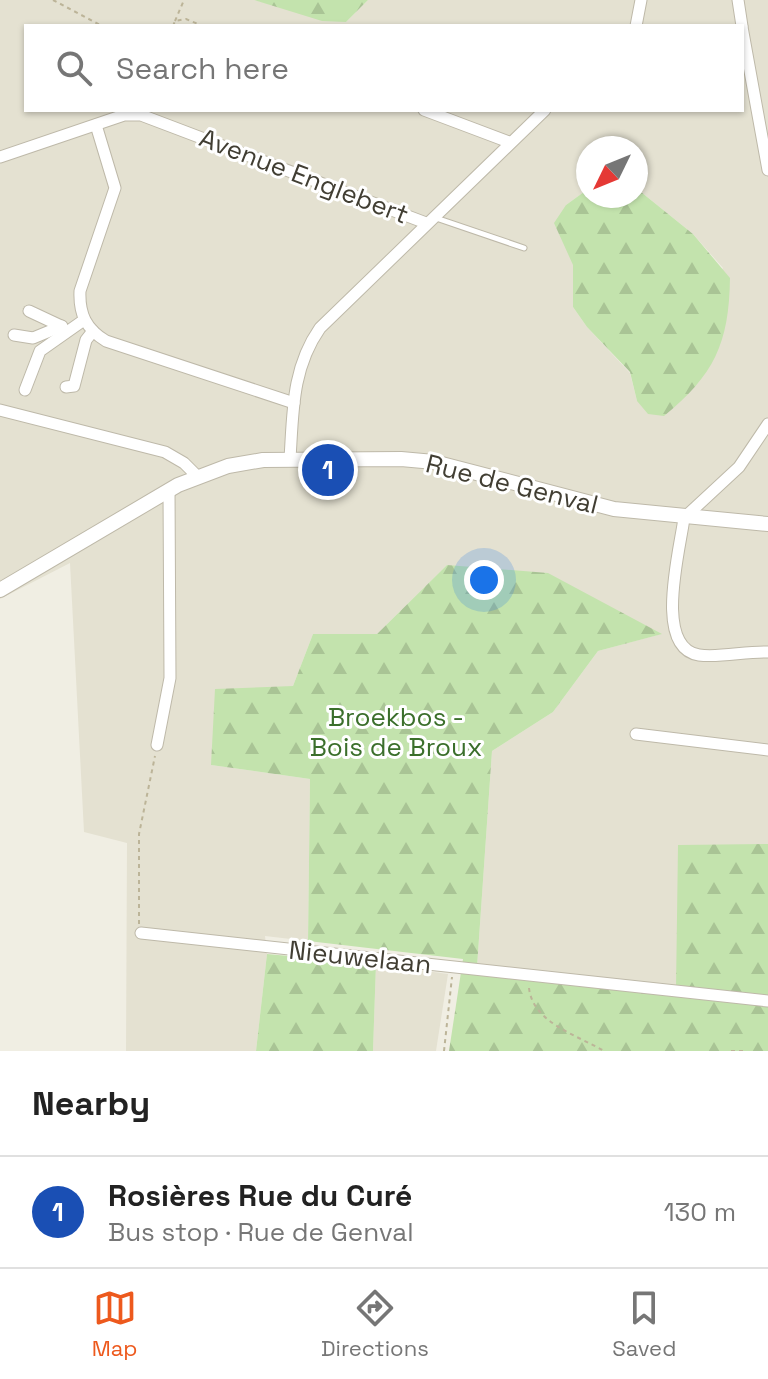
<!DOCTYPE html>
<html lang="en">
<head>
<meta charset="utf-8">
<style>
	:root { --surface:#fff; --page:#f6f6f6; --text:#222; --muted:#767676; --line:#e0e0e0; --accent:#ed591d }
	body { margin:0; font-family:"Space Grotesk",sans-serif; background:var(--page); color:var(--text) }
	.compass { position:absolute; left:576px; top:136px; width:72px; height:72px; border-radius:50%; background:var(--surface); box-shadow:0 2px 6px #0004; rotate:227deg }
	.you { position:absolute; left:484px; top:580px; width:28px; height:28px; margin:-20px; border:6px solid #fff; border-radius:50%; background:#1a73e8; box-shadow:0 0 0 12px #1a73e833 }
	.badge { display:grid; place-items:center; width:52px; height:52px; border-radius:50%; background:var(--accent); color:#fff; font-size:26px; font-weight:700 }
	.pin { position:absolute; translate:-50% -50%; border:4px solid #fff; box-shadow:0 2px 8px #0006 }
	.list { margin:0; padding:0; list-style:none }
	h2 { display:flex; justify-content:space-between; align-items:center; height:104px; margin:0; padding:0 32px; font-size:34px }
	h2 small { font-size:26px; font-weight:400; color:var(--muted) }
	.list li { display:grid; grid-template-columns:52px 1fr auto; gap:24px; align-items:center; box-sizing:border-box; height:112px; padding:0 32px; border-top:2px solid var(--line) }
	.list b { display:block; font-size:30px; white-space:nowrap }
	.list p { margin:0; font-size:26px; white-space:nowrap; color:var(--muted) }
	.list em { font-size:26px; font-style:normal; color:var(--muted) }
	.icon { flex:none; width:44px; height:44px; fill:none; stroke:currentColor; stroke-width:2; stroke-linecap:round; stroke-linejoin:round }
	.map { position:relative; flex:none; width:768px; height:1051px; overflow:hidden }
	.search { position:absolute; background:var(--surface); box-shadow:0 2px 6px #0004; left:24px; right:24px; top:24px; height:88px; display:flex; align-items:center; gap:20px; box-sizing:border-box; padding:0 28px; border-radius:0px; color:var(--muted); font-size:30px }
	.sheet { height:216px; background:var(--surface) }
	nav { display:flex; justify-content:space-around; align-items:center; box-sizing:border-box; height:112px; border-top:2px solid var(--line); background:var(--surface); font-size:22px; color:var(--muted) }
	nav a { display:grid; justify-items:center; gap:4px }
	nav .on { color:var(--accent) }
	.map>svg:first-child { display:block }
	.residential { fill:#e4e1d1; fill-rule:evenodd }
	.forest { fill:url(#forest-firs) }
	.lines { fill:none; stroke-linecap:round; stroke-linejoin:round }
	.service-casing { stroke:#beb9a9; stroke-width:7 }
	.minor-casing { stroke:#beb9a9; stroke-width:13 }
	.tertiary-casing { stroke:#beb9a9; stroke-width:16 }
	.path { stroke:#bcb498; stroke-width:2; stroke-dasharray:4 4; stroke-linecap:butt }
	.service { stroke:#fff; stroke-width:5 }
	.minor { stroke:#fff; stroke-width:11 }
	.tertiary { stroke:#fff; stroke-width:14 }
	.labels { text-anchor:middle; stroke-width:6; stroke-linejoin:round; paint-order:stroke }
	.street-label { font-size:26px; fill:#413e33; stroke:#fff }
	.park-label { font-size:26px; fill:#3b6f2b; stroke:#fff }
</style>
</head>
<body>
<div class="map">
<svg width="768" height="1051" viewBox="0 0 768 1051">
	<defs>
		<pattern id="forest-firs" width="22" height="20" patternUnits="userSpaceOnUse" patternTransform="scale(2)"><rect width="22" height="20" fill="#c3e3ad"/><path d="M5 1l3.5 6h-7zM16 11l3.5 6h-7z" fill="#a9c495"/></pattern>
	</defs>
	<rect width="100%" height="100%" fill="#f0eee3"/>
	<g class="residential">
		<path d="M0,0h254l92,22 22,-22h400v844l-92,144 -199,-21 15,-216 61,-39 45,-61 63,-17 -214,-69 -70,69h-64l-20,52 -82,79 99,14 -2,162 -43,-5 2,18 -11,97h-130l1,-208 -43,-11 -14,-269 -70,36zM26,26h716v84h-716zM588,148h48v40l57,46 30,34 -86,133 -7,-28 -43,-46 -14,-20v-42l-7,-60 22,-16z"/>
		<polygon points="376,964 448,974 436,1051 373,1051"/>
	</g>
	<g class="forest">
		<polygon points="254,0 368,0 346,22 322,21"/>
		<path d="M636,188l57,46 37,44c-1,66 -16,97 -66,138l-16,-2 -11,-13 -7,-29 -43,-45 -14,-20v-42l-19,-42 12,-18 22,-16v7h48z"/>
		<polygon points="447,565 548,573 662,634 598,651 553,712 492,751 477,967 676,988 678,845 768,844 768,1051 449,1051 463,959 308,941 310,779 211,765 215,689 293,686 313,634 377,634"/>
		<polygon points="267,954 376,964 373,1051 256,1051"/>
	</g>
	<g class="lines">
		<defs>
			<polyline id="service" points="436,218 524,248"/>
			<g id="minor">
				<polyline points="738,0 742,26"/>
				<polyline points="636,26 641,0"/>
				<polyline points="742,27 768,170"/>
				<polyline points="424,110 509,142"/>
				<path d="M96,125l19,63 -35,103c-1,23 6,38 26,50l188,62"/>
				<polyline points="0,157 124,115 141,115 426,223"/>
				<polyline points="29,311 61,326"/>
				<polyline points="14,335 33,338 62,326"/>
				<polyline points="66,387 74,386 86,340 93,331"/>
				<polyline points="25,390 40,351 84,320"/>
				<polyline points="0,410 165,452 184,463 197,476"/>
				<path d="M768,424l-29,43 -55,51c-4,32 -31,130 15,137 21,3 47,-4 69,-3"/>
				<path d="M290,459c3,-48 2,-91 30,-131l225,-218"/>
				<polyline points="636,734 768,750"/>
				<polyline points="157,745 170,678 169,490"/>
				<polyline points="141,933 768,1001"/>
			</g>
			<polyline id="tertiary" points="0,590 178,485 228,466 263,460 401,459 434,462 614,509 768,524"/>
		</defs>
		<use href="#service" class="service-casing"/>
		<use href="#minor" class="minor-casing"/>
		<use href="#tertiary" class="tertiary-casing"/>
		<g class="path">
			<polyline points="53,0 102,26"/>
			<polyline points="175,21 184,0"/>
			<polyline points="173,26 175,21 186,19 203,26"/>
			<polyline points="139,924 139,834 155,756"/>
			<path d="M529,988c4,35 48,47 75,63"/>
			<polyline points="444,1051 452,977"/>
			<polyline points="731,1051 744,1051"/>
		</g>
		<use href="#service" class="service"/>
		<use href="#minor" class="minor"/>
		<use href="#tertiary" class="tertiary"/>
	</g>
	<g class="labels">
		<g class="street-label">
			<text transform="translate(304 176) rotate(21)" y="9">Avenue Englebert</text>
			<text transform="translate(512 484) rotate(14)" y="9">Rue de Genval</text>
			<text transform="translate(360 957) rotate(6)" y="9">Nieuwelaan</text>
		</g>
		<g class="park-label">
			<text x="396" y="726">Broekbos -<tspan x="396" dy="30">Bois de Broux</tspan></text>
		</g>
	</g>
</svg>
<svg class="compass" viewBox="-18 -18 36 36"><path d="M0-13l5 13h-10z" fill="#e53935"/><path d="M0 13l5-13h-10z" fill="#767676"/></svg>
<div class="you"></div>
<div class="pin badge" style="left:328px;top:470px;background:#1a4fb4">1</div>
<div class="search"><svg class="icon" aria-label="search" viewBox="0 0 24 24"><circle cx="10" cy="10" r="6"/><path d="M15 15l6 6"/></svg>Search here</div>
</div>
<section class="sheet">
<h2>Nearby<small></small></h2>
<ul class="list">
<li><span class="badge" style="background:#1a4fb4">1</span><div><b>Rosières Rue du Curé</b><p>Bus stop · Rue de Genval</p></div><em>130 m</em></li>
</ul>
</section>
<nav>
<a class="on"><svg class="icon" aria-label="map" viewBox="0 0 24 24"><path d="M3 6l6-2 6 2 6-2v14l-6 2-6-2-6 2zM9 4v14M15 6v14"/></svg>Map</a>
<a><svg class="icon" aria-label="directions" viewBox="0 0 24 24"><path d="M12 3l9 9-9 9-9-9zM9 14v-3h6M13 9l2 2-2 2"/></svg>Directions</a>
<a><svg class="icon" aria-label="saved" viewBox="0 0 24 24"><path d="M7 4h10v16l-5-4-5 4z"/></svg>Saved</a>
</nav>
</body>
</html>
